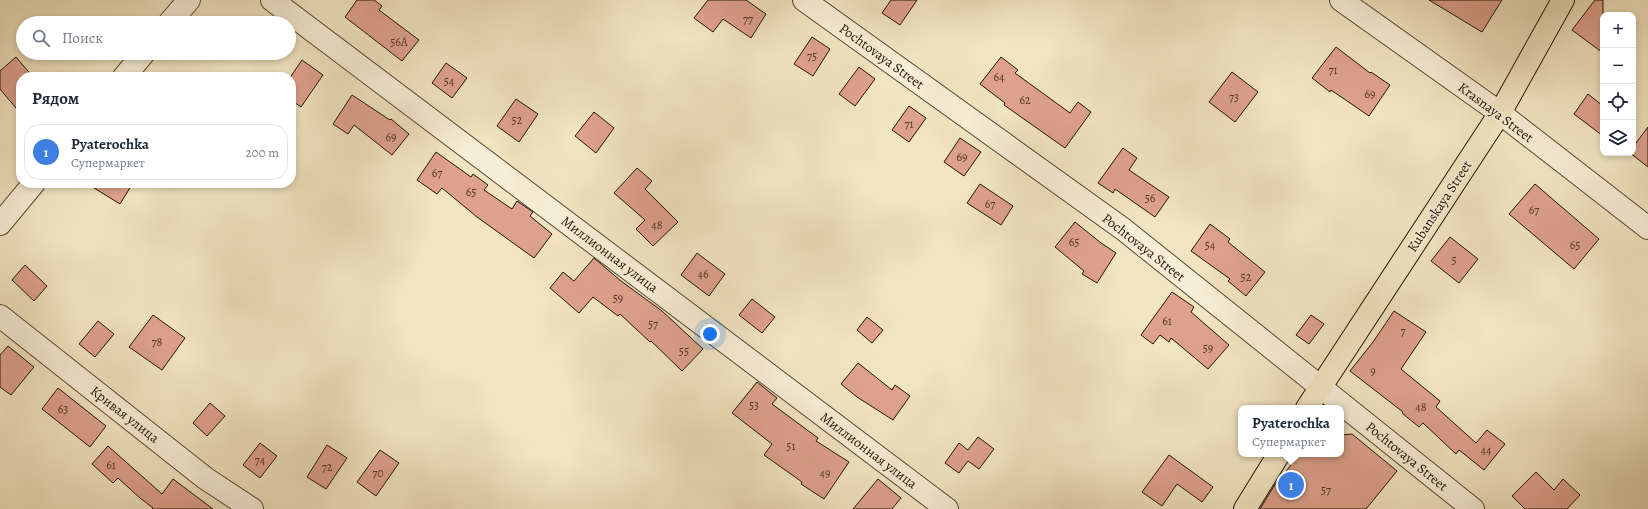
<!DOCTYPE html>
<html lang="ru">
<head>
<meta charset="utf-8">
<style>
	:root { --surface:#fff; --page:#f2f2f3; --text:#1f2937; --muted:#747a83; --line:#e0e1e3; --accent:#2563eb }
	body { margin:0; font-family:Alegreya,serif; background:var(--page); color:var(--text) }
	.controls { position:absolute; right:12px; top:12px; display:grid; overflow:hidden; border-radius:8px; box-shadow:0 2px 6px #0003 }
	.controls button { width:36px; height:36px; display:grid; place-items:center; padding:0; border:0; border-bottom:1px solid var(--line); background:var(--surface); color:var(--text); font:20px sans-serif }
	.you { position:absolute; left:710px; top:334px; width:14px; height:14px; margin:-10px; border:3px solid #fff; border-radius:50%; background:#1a73e8; box-shadow:0 0 0 6px #1a73e833 }
	.badge { display:grid; place-items:center; width:26px; height:26px; border-radius:50%; background:var(--accent); color:#fff; font-size:13px; font-weight:700 }
	.pin { position:absolute; translate:-50% -50%; border:2px solid #fff; box-shadow:0 1px 4px #0006 }
	.popup { position:absolute; left:1238px; top:405px; width:106px; height:52px; box-sizing:border-box; display:grid; place-content:center; border-radius:8px; background:var(--surface); filter:drop-shadow(0 1px 3px #0005); font-size:13px; white-space:nowrap; color:var(--muted) }
	.popup b { font-size:15px; color:var(--text) }
	.popup::after { content:''; position:absolute; left:50%; top:100%; margin-left:-8px; border:8px solid transparent; border-top-color:var(--surface) }
	.list { margin:0; padding:0; list-style:none }
	h2 { display:flex; justify-content:space-between; align-items:center; height:52px; margin:0; padding:0 16px; font-size:17px }
	h2 small { font-size:13px; font-weight:400; color:var(--muted) }
	.list li { display:grid; grid-template-columns:26px 1fr auto; gap:12px; align-items:center; box-sizing:border-box; height:56px; margin:0 8px 8px; padding:0 8px; border:1px solid var(--line); border-radius:16px }
	.list b { display:block; font-size:15px; white-space:nowrap }
	.list p { margin:0; font-size:13px; white-space:nowrap; color:var(--muted) }
	.list em { font-size:13px; font-style:normal; color:var(--muted) }
	.icon { flex:none; width:22px; height:22px; fill:none; stroke:currentColor; stroke-width:2; stroke-linecap:round; stroke-linejoin:round }
	.map { position:relative; flex:none; width:1648px; height:509px; overflow:hidden }
	.search { position:absolute; background:var(--surface); box-shadow:0 2px 6px #0003; left:16px; top:16px; width:280px; height:44px; display:flex; align-items:center; gap:10px; box-sizing:border-box; padding:0 14px; border-radius:22px; color:var(--muted); font-size:15px }
	.panel { position:absolute; background:var(--surface); box-shadow:0 2px 6px #0003; left:16px; top:72px; width:280px; height:116px; border-radius:16px }
	.map>svg:first-child { display:block }
	.building { fill:#dea18d; stroke:#241404 }
	.lines { fill:none; stroke-linecap:round; stroke-linejoin:round }
	.minor-casing { stroke:#574833; stroke-width:24 }
	.major-casing { stroke:#241404; stroke-width:24 }
	.minor { stroke:#f6edd6; stroke-width:22 }
	.major { stroke:#f1e4c0; stroke-width:22 }
	.labels { text-anchor:middle; stroke-width:3.5; stroke-linejoin:round; paint-order:stroke }
	.number-label { font-size:12px; fill:#523726 }
	.street-label { font-size:14px; fill:#241404; stroke:#f6edd6 }
</style>
</head>
<body>
<div class="map">
<svg width="1648" height="509" viewBox="0 0 1648 509">
	<rect width="100%" height="100%" fill="#f1e4c0"/>
	<filter id="stains"><feTurbulence type="fractalNoise" baseFrequency=".005" numOctaves="4"/><feColorMatrix values="0 0 0 0 .2 0 0 0 0 .09 0 0 0 0 .02 0 0 0 .5 -.17"/></filter>
	<radialGradient id="worn" r=".72"><stop offset=".6" stop-color="#630" stop-opacity="0"/><stop offset="1" stop-color="#630" stop-opacity=".3"/></radialGradient>
	<g class="building">
		<polygon points="357,0 374,0 382,6 379,10 419,40 402,61 345,17"/>
		<polygon points="708,0 746,0 766,14 751,38 723,19 713,32 694,18"/>
		<polygon points="891,0 917,0 900,25 882,13"/>
		<polygon points="1429,0 1502,0 1482,32"/>
		<polygon points="1595,0 1603,0 1603,53 1572,30"/>
		<polygon points="812,37 830,49 813,76 794,64"/>
		<polygon points="1336,47 1370,73 1371,72 1390,85 1369,116 1331,90 1330,92 1312,78"/>
		<polygon points="16,57 33,77 21,77 21,114 0,89 0,71"/>
		<polygon points="1001,57 1018,70 1015,73 1070,113 1078,102 1091,112 1065,148 1004,105 1005,103 980,84"/>
		<polygon points="302,60 323,75 301,107 291,100 291,76"/>
		<polygon points="446,63 467,78 452,98 432,83"/>
		<polygon points="859,67 875,79 855,106 839,94"/>
		<polygon points="1232,72 1258,92 1235,122 1209,102"/>
		<polygon points="1588,94 1603,106 1603,136 1574,114"/>
		<polygon points="352,95 390,120 391,119 409,134 392,155 354,125 348,134 333,124"/>
		<polygon points="516,99 538,114 519,142 497,126"/>
		<polygon points="909,106 926,118 909,142 892,130"/>
		<polygon points="594,112 614,128 596,153 575,136"/>
		<polygon points="1648,127 1648,167 1630,153 1633,153 1633,147"/>
		<polygon points="960,138 981,152 964,176 944,162"/>
		<polygon points="1123,148 1137,158 1129,170 1169,197 1155,217 1115,189 1113,193 1098,183"/>
		<polygon points="436,152 471,177 473,174 488,185 484,190 512,209 517,201 533,212 530,216 552,234 534,258 477,217 442,188 437,194 417,180"/>
		<polygon points="637,168 652,181 645,189 678,222 653,246 636,229 645,220 614,193"/>
		<polygon points="86,183 133,183 120,204"/>
		<polygon points="980,184 1013,206 1001,225 967,203"/>
		<polygon points="1535,184 1599,239 1574,269 1509,214"/>
		<polygon points="1075,222 1101,243 1116,253 1097,283 1082,274 1084,271 1055,247"/>
		<polygon points="1210,224 1230,239 1228,242 1265,272 1246,296 1228,281 1230,279 1191,251"/>
		<polygon points="1450,237 1478,259 1459,283 1431,261"/>
		<polygon points="697,253 725,274 709,296 681,275"/>
		<polygon points="594,258 621,281 662,311 703,349 682,371 651,341 650,342 620,314 618,316 593,297 579,313 550,288 563,272 574,281"/>
		<polygon points="25,265 47,286 34,301 12,280"/>
		<polygon points="1172,292 1194,307 1191,312 1229,345 1208,369 1171,338 1169,342 1160,335 1153,344 1141,335"/>
		<polygon points="752,299 775,317 762,333 739,315"/>
		<polygon points="1394,311 1426,332 1401,369 1440,401 1436,407 1476,443 1487,430 1505,444 1484,470 1459,450 1456,454 1423,423 1419,427 1402,413 1403,412 1350,371 1373,342"/>
		<polygon points="153,315 185,338 162,370 129,347"/>
		<polygon points="1311,315 1324,324 1309,344 1296,335"/>
		<polygon points="867,317 883,330 872,343 857,330"/>
		<polygon points="98,321 114,334 95,357 79,344"/>
		<polygon points="8,346 34,367 11,395 0,387 0,355"/>
		<polygon points="858,363 892,390 895,385 910,396 893,420 857,397 841,384"/>
		<polygon points="757,382 777,398 772,404 818,438 816,441 849,462 824,499 801,484 802,482 764,455 772,444 732,413"/>
		<polygon points="58,388 106,426 90,447 42,409"/>
		<polygon points="210,403 225,416 207,436 193,423"/>
		<polygon points="1352,434 1397,471 1366,509 1260,509 1274,486 1300,454 1341,454 1341,435"/>
		<polygon points="978,437 994,449 979,469 968,461 959,473 945,463 959,443 968,450"/>
		<polygon points="260,443 277,456 260,478 243,465"/>
		<polygon points="327,445 347,458 326,489 307,477"/>
		<polygon points="108,446 162,494 173,479 213,509 152,509 153,508 140,498 118,478 113,483 92,464"/>
		<polygon points="380,450 399,463 376,496 357,482"/>
		<polygon points="1169,455 1213,487 1202,502 1177,484 1162,506 1142,492"/>
		<polygon points="1536,472 1554,490 1563,479 1580,495 1567,509 1525,509 1512,496"/>
		<polygon points="878,479 901,498 892,509 853,509"/>
	</g>
	<g class="lines">
		<defs>
			<g id="minor">
				<polyline points="272,0 947,509"/>
				<polyline points="804,0 1123,229 1473,509"/>
				<polyline points="1341,0 1500,113 1648,228"/>
				<polyline points="169,23 189,0"/>
				<polyline points="124,77 144,53"/>
				<polyline points="0,224 34,183"/>
				<polyline points="0,316 205,478 252,509"/>
			</g>
			<g id="major">
				<polyline points="1307,408 1500,113 1563,0"/>
				<polyline points="1245,509 1279,454"/>
			</g>
		</defs>
		<use href="#minor" class="minor-casing"/>
		<use href="#major" class="major-casing"/>
		<use href="#minor" class="minor"/>
		<use href="#major" class="major"/>
	</g>
	<g class="labels">
		<g class="number-label">
			<text x="748" y="23">77</text>
			<text x="399" y="46">56А</text>
			<text x="812" y="60">75</text>
			<text x="1333" y="74">71</text>
			<text x="999" y="81">64</text>
			<text x="449" y="85">54</text>
			<text x="1370" y="98">69</text>
			<text x="1234" y="101">73</text>
			<text x="1025" y="104">62</text>
			<text x="517" y="124">52</text>
			<text x="909" y="128">71</text>
			<text x="391" y="141">69</text>
			<text x="962" y="161">69</text>
			<text x="437" y="177">67</text>
			<text x="471" y="196">65</text>
			<text x="1150" y="202">56</text>
			<text x="990" y="208">67</text>
			<text x="1534" y="214">67</text>
			<text x="657" y="229">48</text>
			<text x="1074" y="246">65</text>
			<text x="1210" y="249">54</text>
			<text x="1575" y="249">65</text>
			<text x="1454" y="264">5</text>
			<text x="703" y="278">46</text>
			<text x="1246" y="281">52</text>
			<text x="618" y="302">59</text>
			<text x="1167" y="325">61</text>
			<text x="653" y="328">57</text>
			<text x="1403" y="335">7</text>
			<text x="157" y="346">78</text>
			<text x="1208" y="352">59</text>
			<text x="684" y="355">55</text>
			<text x="1373" y="375">9</text>
			<text x="754" y="409">53</text>
			<text x="1421" y="411">48</text>
			<text x="63" y="413">63</text>
			<text x="791" y="450">51</text>
			<text x="1486" y="454">44</text>
			<text x="260" y="464">74</text>
			<text x="111" y="469">61</text>
			<text x="327" y="471">72</text>
			<text x="378" y="477">70</text>
			<text x="825" y="477">49</text>
			<text x="1326" y="494">57</text>
		</g>
		<g class="street-label">
			<text transform="translate(882 56) rotate(36)" y="5">Pochtovaya Street</text>
			<text transform="translate(1496 112) rotate(37)" y="5">Krasnaya Street</text>
			<text transform="translate(1439 206) rotate(-57)" y="5">Kubanskaya Street</text>
			<text transform="translate(1144 247) rotate(38)" y="5">Pochtovaya Street</text>
			<text transform="translate(610 254) rotate(37)" y="5">Миллионная улица</text>
			<text transform="translate(125 414) rotate(38)" y="5">Кривая улица</text>
			<text transform="translate(869 450) rotate(37)" y="5">Миллионная улица</text>
			<text transform="translate(1407 456) rotate(39)" y="5">Pochtovaya Street</text>
		</g>
	</g>
	<rect width="100%" height="100%" filter="url(#stains)"/>
	<rect width="100%" height="100%" fill="url(#worn)"/>
</svg>
<div class="controls">
<button>+</button>
<button>−</button>
<button><svg class="icon" aria-label="locate" viewBox="0 0 24 24"><circle cx="12" cy="12" r="6"/><path d="M12 2v4M12 18v4M2 12h4M18 12h4"/></svg></button>
<button><svg class="icon" aria-label="layers" viewBox="0 0 24 24"><path d="M12 4l9 5-9 5-9-5zM3 14l9 5 9-5"/></svg></button>
</div>
<div class="you"></div>
<div class="pin badge" style="left:1291px;top:485px;background:#3f7fe0">1</div>
<div class="popup"><b>Pyaterochka</b>Супермаркет</div>
<div class="search"><svg class="icon" aria-label="search" viewBox="0 0 24 24"><circle cx="10" cy="10" r="6"/><path d="M15 15l6 6"/></svg>Поиск</div>
<section class="panel">
<h2>Рядом<small></small></h2>
<ul class="list">
<li><span class="badge" style="background:#3f7fe0">1</span><div><b>Pyaterochka</b><p>Супермаркет</p></div><em>200 m</em></li>
</ul>
</section>
</div>
</body>
</html>
